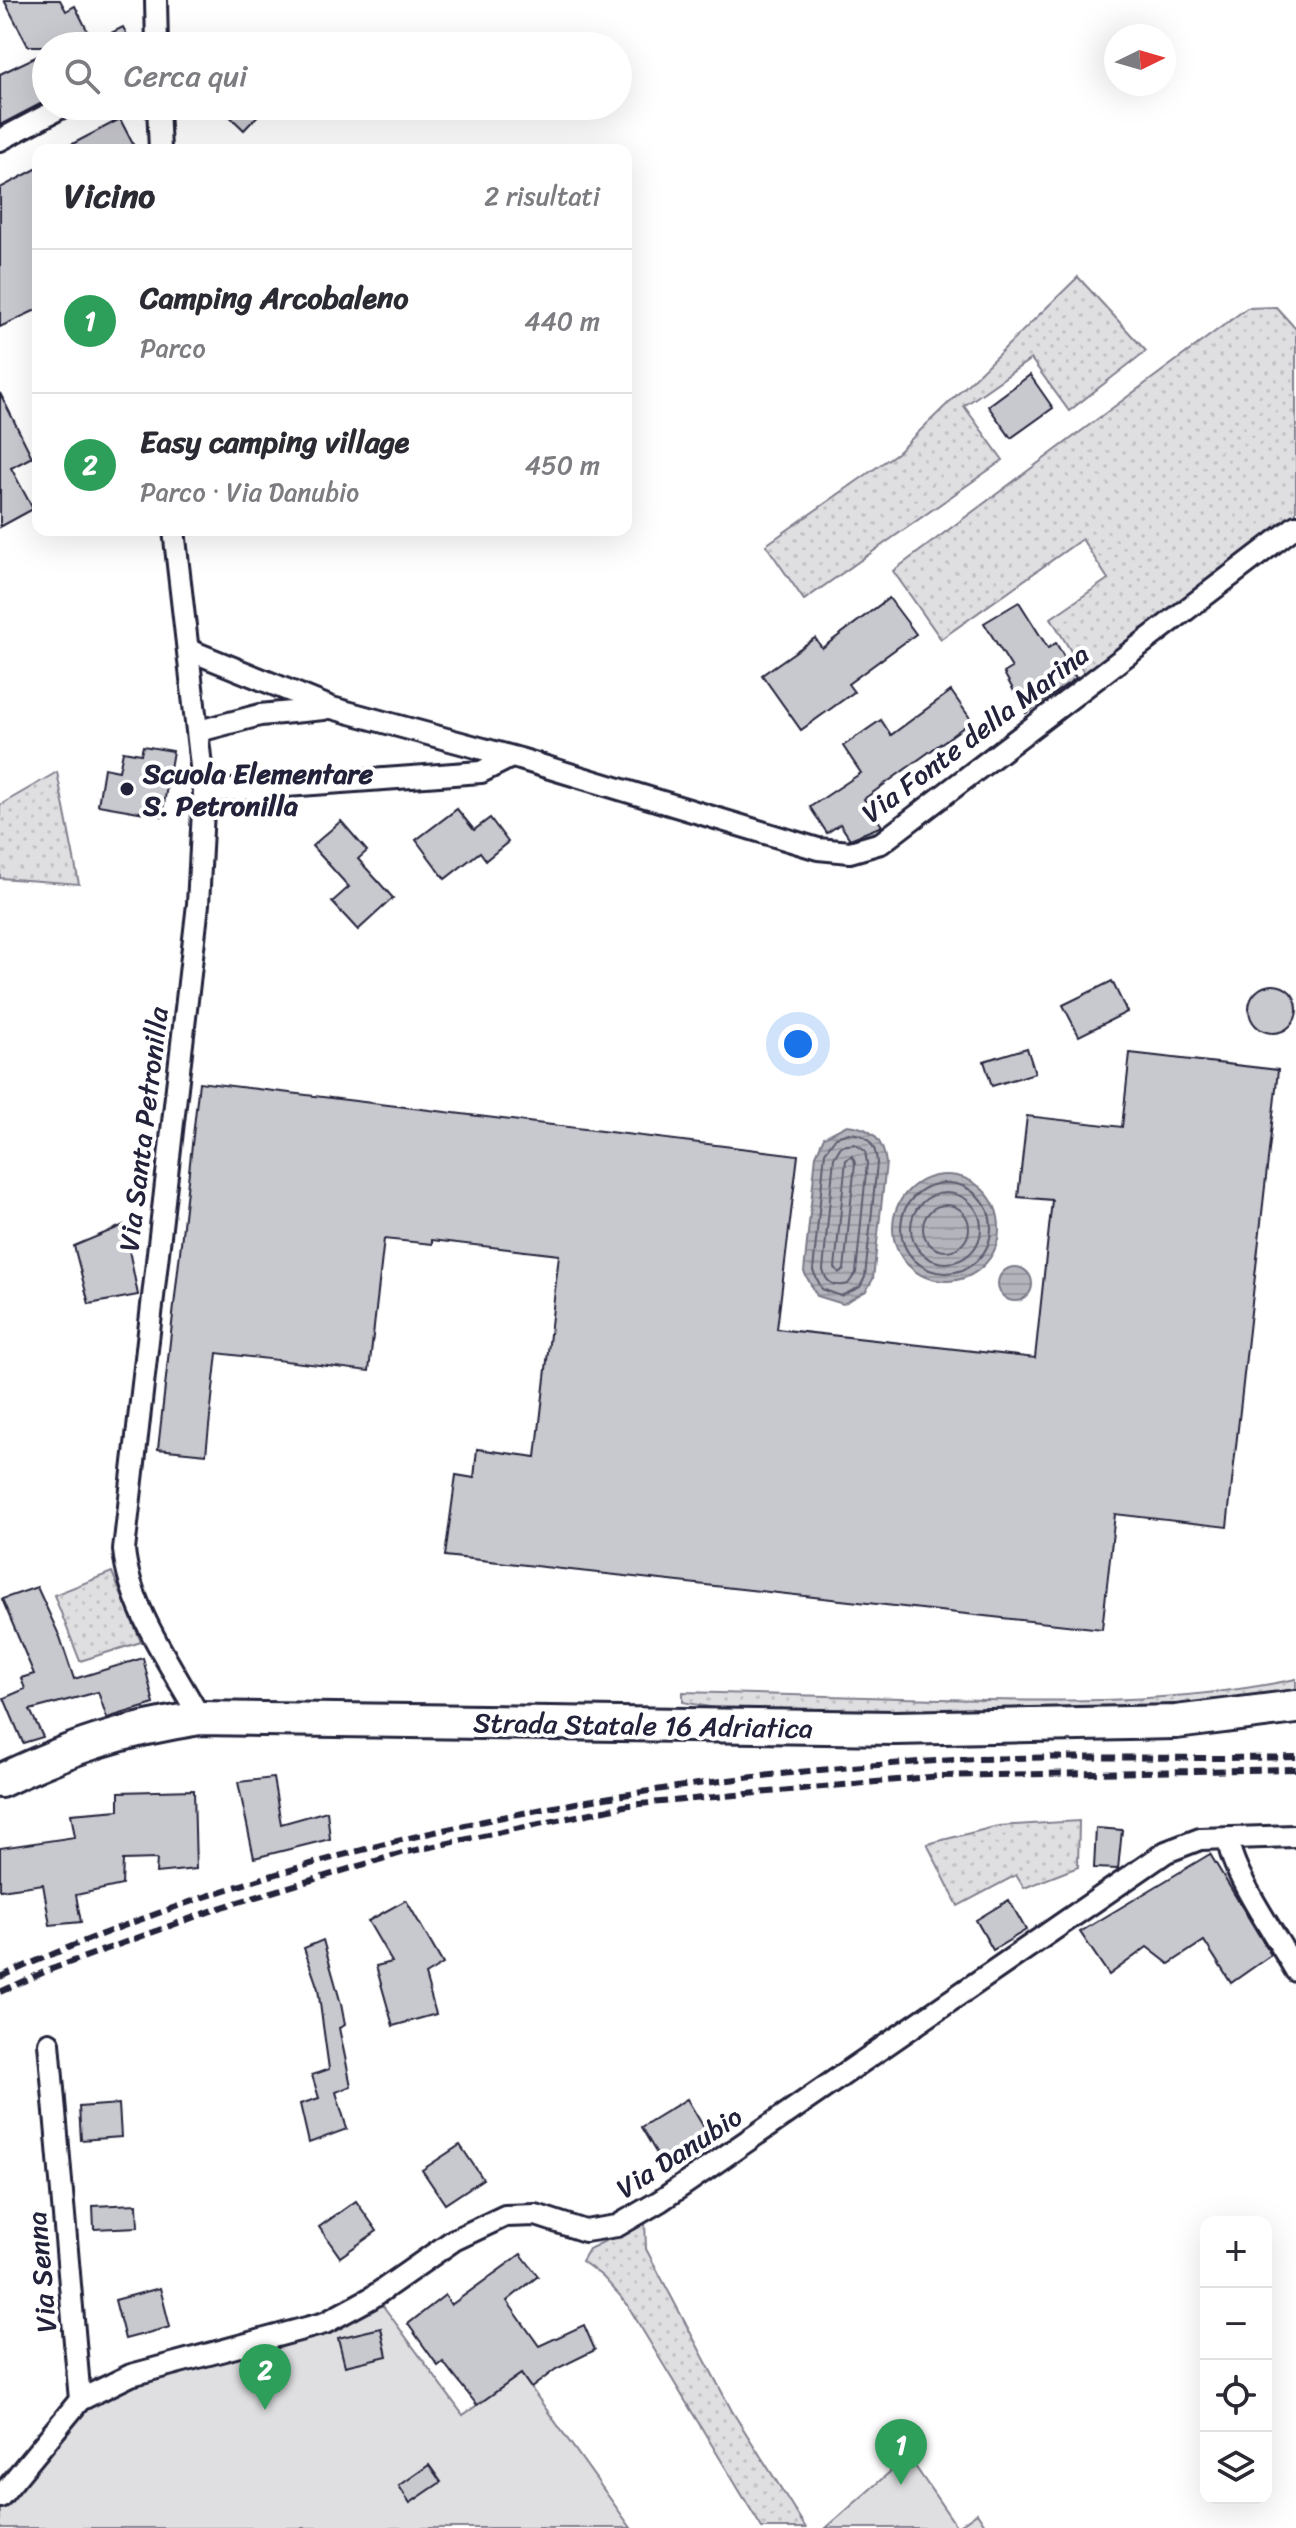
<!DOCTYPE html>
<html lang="it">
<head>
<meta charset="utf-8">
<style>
	:root { --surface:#fff; --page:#f7f7f7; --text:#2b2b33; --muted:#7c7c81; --line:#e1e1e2; --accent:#22223b }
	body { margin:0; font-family:Sriracha,sans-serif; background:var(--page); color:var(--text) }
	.controls { position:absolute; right:24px; bottom:24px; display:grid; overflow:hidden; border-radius:16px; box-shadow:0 8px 32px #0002 }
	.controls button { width:72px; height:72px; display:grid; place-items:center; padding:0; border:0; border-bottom:2px solid var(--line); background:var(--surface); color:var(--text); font:40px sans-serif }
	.compass { position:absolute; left:1104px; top:24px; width:72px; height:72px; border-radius:50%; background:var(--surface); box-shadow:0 8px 32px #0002; rotate:85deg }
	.you { position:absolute; left:798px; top:1044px; width:28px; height:28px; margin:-20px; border:6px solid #fff; border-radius:50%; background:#1a73e8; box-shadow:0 0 0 12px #1a73e833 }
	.badge { display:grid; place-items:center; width:52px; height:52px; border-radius:50%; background:var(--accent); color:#fff; font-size:26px; font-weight:700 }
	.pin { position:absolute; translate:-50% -66px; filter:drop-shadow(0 2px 4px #0008) }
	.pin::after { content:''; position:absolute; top:42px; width:28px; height:24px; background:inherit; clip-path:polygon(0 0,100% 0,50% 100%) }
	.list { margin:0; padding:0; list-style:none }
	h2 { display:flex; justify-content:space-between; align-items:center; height:104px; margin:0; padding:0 32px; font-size:34px }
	h2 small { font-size:26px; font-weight:400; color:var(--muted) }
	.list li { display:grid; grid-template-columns:52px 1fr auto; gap:24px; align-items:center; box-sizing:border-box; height:144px; padding:0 32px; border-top:2px solid var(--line) }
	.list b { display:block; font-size:30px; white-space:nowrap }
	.list p { margin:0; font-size:26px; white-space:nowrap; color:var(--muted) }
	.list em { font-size:26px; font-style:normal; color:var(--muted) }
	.icon { flex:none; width:44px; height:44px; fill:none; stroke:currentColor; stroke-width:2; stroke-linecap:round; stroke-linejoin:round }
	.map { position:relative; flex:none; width:1296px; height:2528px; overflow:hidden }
	.search { position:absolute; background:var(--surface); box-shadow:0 8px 32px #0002; left:32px; top:32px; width:600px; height:88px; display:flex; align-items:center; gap:20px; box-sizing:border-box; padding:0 28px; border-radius:44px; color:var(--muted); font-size:30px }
	.panel { position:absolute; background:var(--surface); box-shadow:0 8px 32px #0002; left:32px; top:144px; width:600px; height:392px; border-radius:16px }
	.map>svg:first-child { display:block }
	.grass { fill:url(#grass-dots); stroke:#80808e; stroke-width:2 }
	.park { fill:#dfdfe2; stroke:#80808e; stroke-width:2 }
	.water { fill:url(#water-rules); stroke:#7a7a88; stroke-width:2 }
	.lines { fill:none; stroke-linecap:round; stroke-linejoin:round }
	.shore { stroke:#5c5c6f; stroke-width:2 }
	.building { fill:#c8c8cf; stroke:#22223b; stroke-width:2 }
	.minor-casing { stroke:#22223b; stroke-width:26 }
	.primary-casing { stroke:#22223b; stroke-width:38 }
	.minor { stroke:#fff; stroke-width:20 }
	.primary { stroke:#fff; stroke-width:32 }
	.rail { stroke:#22223b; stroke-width:6; stroke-dasharray:12 6; stroke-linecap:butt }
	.poi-dot { fill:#22223b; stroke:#fff; stroke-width:3 }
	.labels { text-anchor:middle; stroke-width:8; stroke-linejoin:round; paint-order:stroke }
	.street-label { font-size:28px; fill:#22223b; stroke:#fff }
	.poi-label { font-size:28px; font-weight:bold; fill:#22223b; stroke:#fff; text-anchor:start }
</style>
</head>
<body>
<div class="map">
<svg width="1296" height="2528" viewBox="0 0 1296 2528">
	<defs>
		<pattern id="grass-dots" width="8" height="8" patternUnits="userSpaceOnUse" patternTransform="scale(2)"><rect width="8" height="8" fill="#dfdfe2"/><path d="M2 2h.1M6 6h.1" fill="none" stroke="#bfbfc3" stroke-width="1.8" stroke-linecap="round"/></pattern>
		<pattern id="water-rules" width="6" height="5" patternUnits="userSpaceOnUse" patternTransform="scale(2)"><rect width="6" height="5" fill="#b4b4bc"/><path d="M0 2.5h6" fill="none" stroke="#9a9aa2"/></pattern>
	</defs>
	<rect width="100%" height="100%" fill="#fff"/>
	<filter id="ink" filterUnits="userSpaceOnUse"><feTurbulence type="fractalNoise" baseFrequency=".0125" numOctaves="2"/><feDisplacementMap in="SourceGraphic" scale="16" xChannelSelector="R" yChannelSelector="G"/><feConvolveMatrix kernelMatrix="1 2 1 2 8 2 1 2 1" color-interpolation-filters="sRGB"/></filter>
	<g filter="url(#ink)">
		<g class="grass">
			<polygon points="1078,277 1146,351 1069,411 1031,359 964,406 1003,460 804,600 766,545 897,453"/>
			<polygon points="1276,307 1296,329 1296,520 1087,678 1051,618 1108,579 1082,539 941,639 893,571 1247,308"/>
			<polygon points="57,772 79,884 0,878 0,805"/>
			<polygon points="112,1572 141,1642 80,1661 54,1595"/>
			<path d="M1296,1679v21l-284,14 -287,-4 -42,-8v-10c85,2 170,5 256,7 118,3 240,5 357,-20z"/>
			<polygon points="1079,1821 1078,1867 1024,1888 1016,1875 958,1906 927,1844 998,1826"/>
			<polygon points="645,2221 646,2249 732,2411 806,2528 762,2528 625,2301 602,2276 582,2261 589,2249"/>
		</g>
		<g class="park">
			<polygon points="378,2299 463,2415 521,2374 631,2528 0,2528 0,2501 95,2378 259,2342"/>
			<polygon points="908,2456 957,2527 977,2513 987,2528 826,2528"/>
		</g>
		<g class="water">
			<path d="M847,1125c24,2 36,14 39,38l-13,116 -7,12 -23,13 -26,-8 -13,-24 12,-117 8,-18z"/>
			<circle cx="946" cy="1228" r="53"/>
			<circle cx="1015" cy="1284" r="17"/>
		</g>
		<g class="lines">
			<g class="shore">
				<path d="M849,1133c19,1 27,12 28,30l-12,114 -5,10 -19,9 -19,-7 -9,-18 12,-119 11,-15z"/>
				<path d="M855,1144l10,7 2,12 -11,110 -8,11c-13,4 -22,-1 -25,-14l11,-112 7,-12z"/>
				<polygon points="852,1156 855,1163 844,1270 839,1273 835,1268 846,1160"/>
				<circle cx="946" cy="1228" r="45"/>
				<circle cx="946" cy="1228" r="35"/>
				<circle cx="946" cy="1228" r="23"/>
			</g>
		</g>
		<g class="building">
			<polygon points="4,0 60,0 66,11 75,6 93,42 123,27 133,46 28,46"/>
			<polygon points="46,52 46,101 0,125 0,74"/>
			<polygon points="219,106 267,106 244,130"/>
			<polygon points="120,119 136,150 61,150"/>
			<polygon points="38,168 38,309 0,327 0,188"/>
			<polygon points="1030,375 1053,408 1011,438 988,406"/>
			<polygon points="0,393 32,457 11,468 33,509 0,527"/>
			<polygon points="889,598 916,634 848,684 854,692 801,730 762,675 815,638 822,648"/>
			<polygon points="1019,602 1048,648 1056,643 1076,678 1026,713 1004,673 1012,668 984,623"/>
			<polygon points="951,691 972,721 864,799 882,826 850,839 840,824 827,833 810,807 861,773 843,746 881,720 891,735"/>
			<polygon points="143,746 173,751 162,816 98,805 104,768 119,771 123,751 141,754"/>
			<polygon points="457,809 474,830 490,818 508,842 486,860 480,852 445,879 416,840"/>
			<polygon points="341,821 367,851 358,859 393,898 358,930 332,902 349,887 312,846"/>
			<polygon points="1112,981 1127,1012 1079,1036 1063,1005"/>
			<circle cx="1273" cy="1009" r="24"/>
			<polygon points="1027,1048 1035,1073 992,1086 984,1061"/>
			<polygon points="1130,1053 1278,1070 1227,1527 1115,1514 1102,1629 445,1556 456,1475 474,1478 477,1449 536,1457 559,1255 432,1240 432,1244 384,1239 369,1371 217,1353 206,1454 158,1449 199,1082 798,1155 777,1329 1035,1358 1052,1200 1018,1197 1027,1116 1122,1127"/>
			<polygon points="124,1225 138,1295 89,1304 74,1246"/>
			<polygon points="37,1587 60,1637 74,1679 143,1658 154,1704 107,1718 98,1692 30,1710 43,1737 23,1743 4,1698 25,1689 21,1678 34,1674 2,1599"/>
			<polygon points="273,1778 281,1824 327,1811 330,1839 254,1858 238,1782"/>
			<polygon points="194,1790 196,1869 156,1873 157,1859 123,1860 122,1885 76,1895 81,1922 50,1925 43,1884 0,1890 0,1848 75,1837 71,1814 119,1810 119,1792"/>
			<polygon points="1096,1828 1122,1830 1118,1869 1094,1868"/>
			<polygon points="1210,1854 1271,1955 1231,1983 1204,1941 1169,1964 1147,1947 1109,1975 1080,1932"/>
			<polygon points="406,1900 443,1964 425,1975 436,2014 393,2026 376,1966 392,1962 368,1921"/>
			<polygon points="1009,1900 1026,1930 993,1950 976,1920"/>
			<polygon points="323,1940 341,2004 345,2025 339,2028 351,2086 336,2092 347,2129 309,2143 300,2104 319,2098 312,2075 329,2069 318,1989 304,1948"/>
			<polygon points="687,2099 709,2136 663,2164 641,2127"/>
			<polygon points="119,2104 121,2137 81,2140 79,2107"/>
			<polygon points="460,2145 483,2179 445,2204 422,2170"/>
			<polygon points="356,2201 377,2231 340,2257 319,2227"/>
			<polygon points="137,2204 138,2227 94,2229 93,2206"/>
			<polygon points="521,2254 538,2276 507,2301 539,2346 584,2325 595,2350 556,2369 531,2388 521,2374 477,2405 443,2362 438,2366 408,2324 445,2295 451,2305"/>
			<polygon points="160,2288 170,2327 125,2339 115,2300"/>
			<polygon points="381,2328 387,2356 345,2366 338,2338"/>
			<polygon points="429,2465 441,2482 410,2503 399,2486"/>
		</g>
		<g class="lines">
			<defs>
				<g id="minor">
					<polyline points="156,0 157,46"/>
					<polyline points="158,106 160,150"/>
					<polyline points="0,140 64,106"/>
					<path d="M174,530l30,262 -6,112 -74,646c6,60 48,116 76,168"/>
					<polyline points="189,650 332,708 520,759 818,849 850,852 881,843 1296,526"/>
					<polyline points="199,731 260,715 324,709"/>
					<polyline points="204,792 481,772 511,757"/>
					<path d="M1228,1839c3,34 50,100 68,132"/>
					<polyline points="49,2043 80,2400"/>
					<polyline points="0,2497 80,2400 131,2375 325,2323 371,2298 454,2240 505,2216 536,2215 585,2231 617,2226 660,2201 1166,1852 1200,1839 1296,1836"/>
				</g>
				<path id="primary" d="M0,1781c71,-34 122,-51 200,-63l695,10 281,-6 120,-15"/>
			</defs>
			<use href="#minor" class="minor-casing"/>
			<use href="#primary" class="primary-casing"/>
			<use href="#minor" class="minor"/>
			<use href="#primary" class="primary"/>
			<g class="rail">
				<path d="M0,1977c293,-132 617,-197 936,-216 120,-7 240,-1 360,-4"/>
				<polyline points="0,1992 49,1970 222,1907 402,1853 629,1805 940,1776 1296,1769"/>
			</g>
		</g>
	</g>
	<circle class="poi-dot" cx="127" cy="789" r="8"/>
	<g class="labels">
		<g class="street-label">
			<text transform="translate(975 733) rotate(-37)" y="10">Via Fonte della Marina</text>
			<text transform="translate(143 1129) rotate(-83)" y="10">Via Santa Petronilla</text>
			<text transform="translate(643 1725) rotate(1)" y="10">Strada Statale 16 Adriatica</text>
			<text transform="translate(679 2152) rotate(-33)" y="10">Via Danubio</text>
			<text transform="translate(41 2272) rotate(-95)" y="10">Via Senna</text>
		</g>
		<g class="poi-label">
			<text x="143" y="783">Scuola Elementare<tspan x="143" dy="32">S. Petronilla</tspan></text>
		</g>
	</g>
</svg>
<div class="controls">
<button>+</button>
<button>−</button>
<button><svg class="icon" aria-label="locate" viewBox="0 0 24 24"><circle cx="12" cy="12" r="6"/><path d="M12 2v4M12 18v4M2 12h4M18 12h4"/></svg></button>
<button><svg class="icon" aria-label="layers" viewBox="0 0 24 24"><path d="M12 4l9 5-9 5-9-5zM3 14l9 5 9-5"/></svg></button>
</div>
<svg class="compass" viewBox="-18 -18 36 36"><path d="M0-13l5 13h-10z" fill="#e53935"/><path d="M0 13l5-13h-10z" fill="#7c7c81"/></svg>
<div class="you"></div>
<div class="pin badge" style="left:901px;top:2485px;background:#2e9e5b">1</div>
<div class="pin badge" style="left:265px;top:2410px;background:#2e9e5b">2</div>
<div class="search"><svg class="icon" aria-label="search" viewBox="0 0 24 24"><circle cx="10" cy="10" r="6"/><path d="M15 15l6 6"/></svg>Cerca qui</div>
<section class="panel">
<h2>Vicino<small>2 risultati</small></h2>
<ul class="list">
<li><span class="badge" style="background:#2e9e5b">1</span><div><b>Camping Arcobaleno</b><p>Parco</p></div><em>440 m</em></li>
<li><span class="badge" style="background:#2e9e5b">2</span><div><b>Easy camping village</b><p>Parco · Via Danubio</p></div><em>450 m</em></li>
</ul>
</section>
</div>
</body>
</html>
